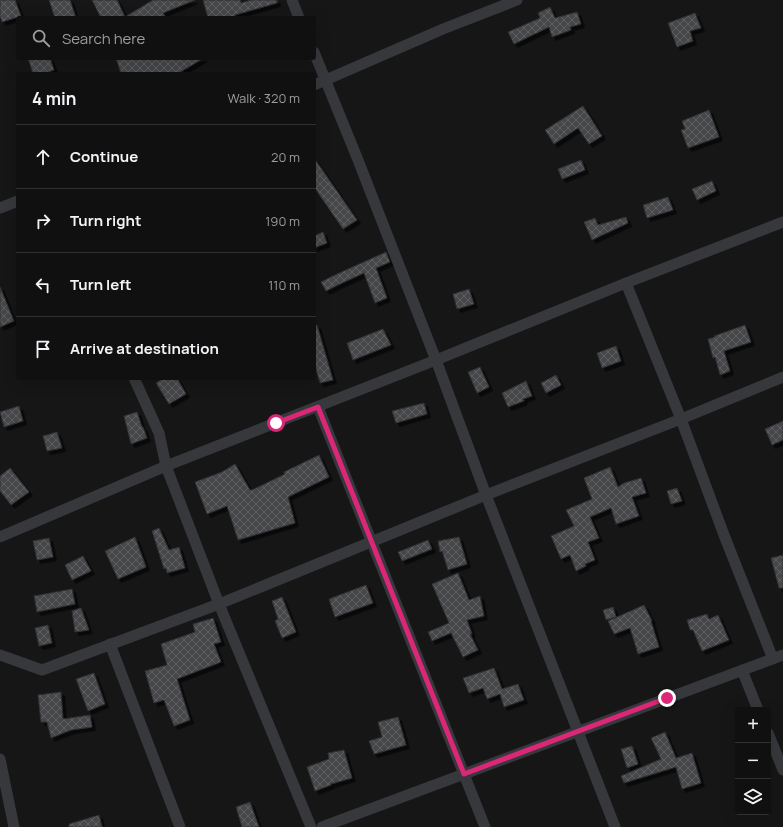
<!DOCTYPE html>
<html lang="en">
<head>
<meta charset="utf-8">
<style>
	:root { --surface:#101011; --page:#1e1e1f; --text:#f1f3f6; --muted:#9c9d9f; --line:#303031 }
	body { margin:0; font-family:Manrope,sans-serif; background:var(--page); color:var(--text) }
	.controls { position:absolute; right:12px; bottom:12px; display:grid; overflow:hidden; border-radius:4px; box-shadow:0 4px 16px #0002 }
	.controls button { width:36px; height:36px; display:grid; place-items:center; padding:0; border:0; border-bottom:1px solid var(--line); background:var(--surface); color:var(--text); font:20px sans-serif }
	.stop { position:absolute; width:12px; height:12px; margin:-9px; border:3px solid #db2777; border-radius:50%; background:#fff }
	.stop.end { background:#db2777; border-color:#fff; box-shadow:0 1px 4px #0008 }
	.list { margin:0; padding:0; list-style:none }
	h2 { display:flex; justify-content:space-between; align-items:center; height:52px; margin:0; padding:0 16px; font-size:17px }
	h2 small { font-size:13px; font-weight:400; color:var(--muted) }
	.list li { display:grid; grid-template-columns:26px 1fr auto; gap:12px; align-items:center; box-sizing:border-box; height:64px; padding:0 16px; border-top:1px solid var(--line) }
	.list b { display:block; font-size:15px; white-space:nowrap }
	.list em { font-size:13px; font-style:normal; color:var(--muted) }
	.icon { flex:none; width:22px; height:22px; fill:none; stroke:currentColor; stroke-width:2; stroke-linecap:round; stroke-linejoin:round }
	.map { position:relative; flex:none; width:783px; height:827px; overflow:hidden }
	.search { position:absolute; background:var(--surface); box-shadow:0 4px 16px #0002; left:16px; top:16px; width:300px; height:44px; display:flex; align-items:center; gap:10px; box-sizing:border-box; padding:0 14px; border-radius:4px; color:var(--muted); font-size:15px }
	.panel { position:absolute; background:var(--surface); box-shadow:0 4px 16px #0002; left:16px; top:72px; width:300px; height:308px; border-radius:4px }
	.map>svg:first-child { display:block }
	.building { fill:url(#building-cross-hatch); stroke:#303033; filter:url(#shadow) }
	.lines { fill:none; stroke-linecap:round; stroke-linejoin:round }
	.minor { stroke:#37383c; stroke-width:11 }
	.route { stroke:#db2777; stroke-width:5 }
</style>
</head>
<body>
<div class="map">
<svg width="783" height="827" viewBox="0 0 783 827">
	<defs>
		<pattern id="building-cross-hatch" width="8" height="8" patternUnits="userSpaceOnUse"><rect width="8" height="8" fill="#45464a"/><path d="M0 0l8 8M0 8l8-8" fill="none" stroke="#5d5e62"/></pattern>
		<filter id="shadow"><feDropShadow dx="3.5" dy="3.5" stdDeviation="0" flood-color="#0009"/></filter>
	</defs>
	<rect width="100%" height="100%" fill="#161617"/>
	<g class="building">
		<polygon points="0,0 15,0 21,16 2,22 0,16"/>
		<polygon points="49,0 70,0 76,18 55,18"/>
		<polygon points="92,0 117,0 125,17 153,0 195,0 163,13 166,18 101,18"/>
		<polygon points="203,0 240,0 241,3 251,0 277,0 277,3 235,15 236,18 208,18"/>
		<polygon points="550,7 555,18 577,12 581,24 570,27 571,30 552,37 549,27 514,44 508,32 540,18 538,13"/>
		<polygon points="695,13 701,28 690,31 693,41 677,47 668,23"/>
		<polygon points="28,58 50,58 54,70 42,74 33,74"/>
		<polygon points="116,58 204,58 177,74 121,74"/>
		<polygon points="583,106 602,136 589,144 578,128 554,144 545,130"/>
		<polygon points="709,110 719,137 688,148 681,130 685,129 682,121"/>
		<polygon points="314,158 357,220 343,229 314,187"/>
		<polygon points="581,160 585,170 562,179 558,169"/>
		<polygon points="712,181 716,191 697,200 692,189"/>
		<polygon points="668,197 673,210 647,218 643,205"/>
		<polygon points="626,217 628,223 592,240 584,222 595,218 598,225"/>
		<polygon points="323,232 327,243 314,248 314,236"/>
		<polygon points="386,252 390,262 376,268 387,298 375,303 364,273 340,284 326,291 321,282 337,274"/>
		<polygon points="0,287 14,321 0,327"/>
		<polygon points="469,289 474,304 457,309 453,294"/>
		<polygon points="314,325 317,325 333,380 320,383 314,363"/>
		<polygon points="745,325 751,342 724,351 730,371 720,375 715,357 713,358 708,339 715,337 714,336"/>
		<polygon points="383,329 391,345 353,360 347,343"/>
		<polygon points="616,346 621,361 602,368 597,353"/>
		<polygon points="480,367 489,387 477,393 468,372"/>
		<polygon points="556,375 561,385 546,393 541,383"/>
		<polygon points="164,378 177,378 186,394 169,404 156,383"/>
		<polygon points="526,381 532,396 523,399 524,401 508,407 502,393"/>
		<polygon points="424,403 427,414 396,423 392,411"/>
		<polygon points="19,406 23,421 4,427 0,412"/>
		<polygon points="137,412 142,427 143,427 147,438 131,444 124,416"/>
		<polygon points="783,421 783,440 772,445 765,429"/>
		<polygon points="57,432 62,448 47,451 43,436"/>
		<polygon points="319,455 329,477 288,497 295,523 238,540 227,506 207,514 195,482 222,472 235,464 250,490 252,490 285,474 284,472"/>
		<polygon points="610,467 618,487 624,483 641,478 646,493 632,497 639,516 616,524 611,508 590,517 599,538 588,542 595,560 585,564 586,566 576,571 570,555 561,559 551,536 574,526 566,510 592,499 584,478"/>
		<polygon points="10,468 29,492 11,505 0,491 0,476"/>
		<polygon points="677,488 682,501 671,504 667,491"/>
		<polygon points="159,528 169,550 179,547 185,568 167,573 166,568 164,569 152,531"/>
		<polygon points="135,537 146,567 118,579 105,551"/>
		<polygon points="459,537 467,564 448,570 442,551 440,552 438,541"/>
		<polygon points="49,538 53,557 37,560 33,541"/>
		<polygon points="428,540 432,549 402,561 398,552"/>
		<polygon points="783,555 783,588 779,588 771,558"/>
		<polygon points="83,556 91,571 72,580 65,565"/>
		<polygon points="458,573 469,600 480,596 484,616 467,620 472,634 470,634 478,650 463,657 451,633 432,641 428,632 449,623 432,584"/>
		<polygon points="366,585 373,603 335,617 329,599"/>
		<polygon points="72,589 75,604 37,612 34,596"/>
		<polygon points="282,597 296,632 282,638 275,621 278,619 272,601"/>
		<polygon points="644,605 652,621 651,621 659,647 638,654 630,628 614,634 608,621"/>
		<polygon points="613,607 616,617 606,620 603,610"/>
		<polygon points="81,608 89,630 75,632 72,611"/>
		<polygon points="707,614 709,619 718,615 729,640 702,651 693,630 690,630 687,620"/>
		<polygon points="213,618 221,642 214,644 221,662 177,679 190,720 174,726 164,700 154,703 145,671 167,665 161,644 195,632 193,624"/>
		<polygon points="48,625 52,643 39,646 35,628"/>
		<polygon points="494,668 502,689 518,684 524,700 504,707 500,694 487,699 483,688 469,693 463,678"/>
		<polygon points="94,673 105,704 88,711 76,679"/>
		<polygon points="61,692 63,719 90,715 92,727 71,730 51,738 47,722 41,722 38,695"/>
		<polygon points="398,717 406,745 374,754 369,741 382,737 378,722"/>
		<polygon points="665,732 676,758 692,753 701,783 682,789 676,767 624,783 621,776 661,759 651,738"/>
		<polygon points="632,746 638,764 627,768 621,749"/>
		<polygon points="344,750 352,778 331,784 331,785 315,791 307,767 329,759 328,753"/>
		<polygon points="250,802 259,827 242,827 236,807"/>
		<polygon points="99,815 102,827 69,827 69,824"/>
	</g>
	<g class="lines">
		<g class="minor">
			<polyline points="292,0 299,18"/>
			<polyline points="314,52 358,160 436,360 486,495 615,827"/>
			<polyline points="314,85 443,29 517,0"/>
			<polyline points="0,208 18,201"/>
			<polyline points="626,283 681,419 724,535 773,659"/>
			<polyline points="134,378 159,433 166,466 436,360 626,283 783,222"/>
			<polyline points="318,407 485,827"/>
			<polyline points="0,537 166,466 219,604 311,827"/>
			<polyline points="110,644 180,827"/>
			<polyline points="0,655 42,670 219,604 486,495 681,419 783,377"/>
			<polyline points="742,670 758,710"/>
			<polyline points="768,733 783,770"/>
			<polyline points="0,759 14,827"/>
			<polyline points="322,827 783,655"/>
		</g>
	</g>
	<g class="lines">
		<polyline class="route" points="276,423 318,407 464,774 667,698"/>
	</g>
</svg>
<div class="controls">
<button>+</button>
<button>−</button>
<button><svg class="icon" aria-label="layers" viewBox="0 0 24 24"><path d="M12 4l9 5-9 5-9-5zM3 14l9 5 9-5"/></svg></button>
</div>
<div class="stop" style="left:276px;top:423px"></div>
<div class="stop end" style="left:667px;top:698px"></div>
<div class="search"><svg class="icon" aria-label="search" viewBox="0 0 24 24"><circle cx="10" cy="10" r="6"/><path d="M15 15l6 6"/></svg>Search here</div>
<section class="panel">
<h2>4 min<small>Walk · 320 m</small></h2>
<ul class="list">
<li><svg class="icon" aria-label="ahead" viewBox="0 0 24 24"><path d="M12 20V5M6 11l6-6 6 6"/></svg><div><b>Continue</b></div><em>20 m</em></li>
<li><svg class="icon" aria-label="right" viewBox="0 0 24 24"><path d="M7 20v-9h11M14 6l5 5-5 5"/></svg><div><b>Turn right</b></div><em>190 m</em></li>
<li><svg class="icon" aria-label="left" viewBox="0 0 24 24"><path d="M17 20v-9H6M10 6l-5 5 5 5"/></svg><div><b>Turn left</b></div><em>110 m</em></li>
<li><svg class="icon" aria-label="arrive" viewBox="0 0 24 24"><path d="M6 21V4h12l-3 4 3 4H6"/></svg><div><b>Arrive at destination</b></div></li>
</ul>
</section>
</div>
</body>
</html>
